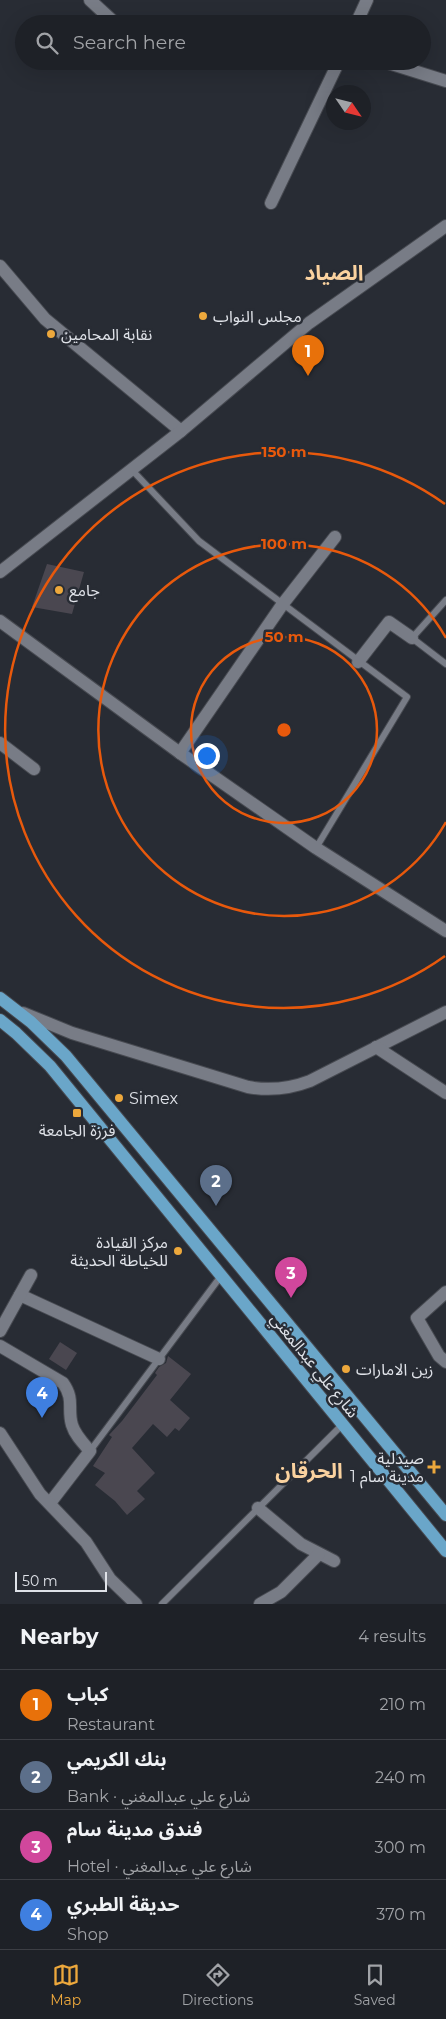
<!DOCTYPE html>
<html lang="en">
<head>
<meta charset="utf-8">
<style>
	:root { --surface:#1e2127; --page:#2b2e33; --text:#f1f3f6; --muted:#a1a3a7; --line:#3c3e44; --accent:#eda83c }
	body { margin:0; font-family:Montserrat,"Noto Sans Arabic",sans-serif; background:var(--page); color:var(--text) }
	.compass { position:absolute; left:326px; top:85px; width:45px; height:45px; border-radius:50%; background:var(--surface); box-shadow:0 5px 20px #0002; rotate:125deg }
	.scale { position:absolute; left:15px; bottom:12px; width:92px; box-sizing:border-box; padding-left:5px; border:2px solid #dfe2e8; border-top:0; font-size:14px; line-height:18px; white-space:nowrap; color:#dfe2e8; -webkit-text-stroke:4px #282c34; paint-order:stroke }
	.you { position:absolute; left:206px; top:755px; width:18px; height:18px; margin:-12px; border:4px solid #fff; border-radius:50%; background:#1a73e8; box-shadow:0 0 0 8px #1a73e833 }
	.badge { display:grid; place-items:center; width:32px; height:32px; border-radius:50%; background:var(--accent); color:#fff; font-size:16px; font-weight:700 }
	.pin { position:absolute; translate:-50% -41px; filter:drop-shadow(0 1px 2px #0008) }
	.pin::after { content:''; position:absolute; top:26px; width:18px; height:15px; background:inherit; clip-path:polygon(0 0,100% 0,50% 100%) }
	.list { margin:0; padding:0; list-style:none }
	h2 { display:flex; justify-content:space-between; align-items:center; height:65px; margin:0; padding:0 20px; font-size:21px }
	h2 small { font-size:16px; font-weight:400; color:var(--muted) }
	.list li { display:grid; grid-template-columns:32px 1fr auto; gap:15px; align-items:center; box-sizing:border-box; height:70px; padding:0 20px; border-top:1px solid var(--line) }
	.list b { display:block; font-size:19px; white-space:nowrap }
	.list p { margin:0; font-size:16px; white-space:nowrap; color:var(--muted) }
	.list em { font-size:16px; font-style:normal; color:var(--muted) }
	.icon { flex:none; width:28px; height:28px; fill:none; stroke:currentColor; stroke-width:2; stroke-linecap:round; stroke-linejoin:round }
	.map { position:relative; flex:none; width:446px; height:1604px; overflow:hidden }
	.search { position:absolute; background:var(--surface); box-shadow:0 5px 20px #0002; left:15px; right:15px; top:15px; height:55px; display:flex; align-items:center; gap:12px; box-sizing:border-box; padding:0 18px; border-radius:28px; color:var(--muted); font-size:19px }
	.sheet { height:345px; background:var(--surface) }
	nav { display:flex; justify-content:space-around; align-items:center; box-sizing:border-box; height:70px; border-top:1px solid var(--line); background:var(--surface); font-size:14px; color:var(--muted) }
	nav a { display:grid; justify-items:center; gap:2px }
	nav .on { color:var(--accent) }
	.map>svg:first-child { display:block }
	.building { fill:#4a4750 }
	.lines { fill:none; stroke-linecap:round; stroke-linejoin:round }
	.lane-casing { stroke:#474a51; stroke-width:8 }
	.street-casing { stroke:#474a51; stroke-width:14 }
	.primary-casing { stroke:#474a51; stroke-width:14 }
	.lane { stroke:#787c86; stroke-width:6 }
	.street { stroke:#787c86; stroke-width:12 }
	.primary { stroke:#6aa6c9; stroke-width:12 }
	.ring { fill:none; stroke:#e8590c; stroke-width:2.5 }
	.poi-dot { fill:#eda83c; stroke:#282c34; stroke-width:2 }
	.labels { text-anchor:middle; stroke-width:5; stroke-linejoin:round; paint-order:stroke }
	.poi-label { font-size:16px; fill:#dfe2e8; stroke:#282c34; text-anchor:start }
	.street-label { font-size:16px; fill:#dfe2e8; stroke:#282c34 }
	.district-label { font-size:21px; font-weight:bold; fill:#fad29f; stroke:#282c34 }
	.centre { fill:#e8590c; stroke:#282c34; stroke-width:2.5 }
	.ring-label { font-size:15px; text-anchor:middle; font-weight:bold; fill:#e8590c; stroke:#282c34; stroke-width:5; stroke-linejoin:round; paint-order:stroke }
</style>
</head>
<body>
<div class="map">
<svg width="446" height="1604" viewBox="0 0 446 1604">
	<rect width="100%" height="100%" fill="#282c34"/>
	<g class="building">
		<polygon points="47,564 84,572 72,614 32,607"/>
		<polygon points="60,1342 77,1353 66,1370 49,1359"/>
		<polygon points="168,1356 191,1374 170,1400 190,1418 179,1431 175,1428 167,1437 153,1424 132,1448 155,1473 137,1491 145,1499 127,1515 115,1501 95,1485 105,1473 93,1466 112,1437 109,1435 122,1421 157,1375 155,1373 159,1367 166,1363"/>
	</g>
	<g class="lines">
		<defs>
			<g id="lane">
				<polyline points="132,470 199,541 407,697 316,848"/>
				<polyline points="446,600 412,638 446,664"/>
				<polyline points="90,1451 221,1276"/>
				<polyline points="162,1604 343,1424"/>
			</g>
			<g id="street">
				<polyline points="90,0 116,24"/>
				<polyline points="356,24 367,0"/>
				<polyline points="382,61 446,81"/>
				<polyline points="271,203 339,61"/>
				<polyline points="0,266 45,319 181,431"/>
				<polyline points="0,572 181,431 309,323 446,226"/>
				<polyline points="0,621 180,753 316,848 446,931"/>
				<polyline points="358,662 389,622 412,638"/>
				<polyline points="0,743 34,769"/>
				<polyline points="180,753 282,605 335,537"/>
				<path d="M23,1013l49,20 176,54c22,4 41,2 62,-6l136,-69"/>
				<polyline points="376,1047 446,1093"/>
				<polyline points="446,1292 417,1318 439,1356 446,1362"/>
				<polyline points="20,1295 159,1359"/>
				<polyline points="0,1331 31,1275"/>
				<path d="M0,1346l63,37c12,17 4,25 9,42 3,10 11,18 18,26l-40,52"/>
				<polyline points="0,1433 40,1494 86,1542 110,1579 136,1604"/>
				<polyline points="258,1508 301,1544 334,1561"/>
				<polyline points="260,1604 281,1592 319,1554"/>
			</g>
			<g id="primary">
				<polyline points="0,998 31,1022 66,1056 446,1515"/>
				<polyline points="0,1020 16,1033 50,1066 446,1551"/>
			</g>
		</defs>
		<use href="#lane" class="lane-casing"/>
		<use href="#street" class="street-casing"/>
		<use href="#primary" class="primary-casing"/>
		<use href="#lane" class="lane"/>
		<use href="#street" class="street"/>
		<use href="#primary" class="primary"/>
	</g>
	<g class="ring">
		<circle cx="284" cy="730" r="93"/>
		<path d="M446 822A186 186 0 1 1 446 638"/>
		<path d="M445 956A278 278 0 1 1 445 504"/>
	</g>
	<g class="poi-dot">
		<circle cx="203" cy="316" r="5"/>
		<circle cx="51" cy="334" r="5"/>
		<circle cx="59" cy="590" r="5"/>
		<circle cx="119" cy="1098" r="5"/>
		<rect x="72" y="1108" width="10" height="10" rx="2.5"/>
		<circle cx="178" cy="1251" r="5"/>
		<circle cx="346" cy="1369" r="5"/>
		<path d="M431.5 1459.5h5v5h5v5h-5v5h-5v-5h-5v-5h5z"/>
	</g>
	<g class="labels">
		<g class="poi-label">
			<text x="213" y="322">مجلس النواب</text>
			<text x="61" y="340">نقابة المحامين</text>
			<text x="69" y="596">جامع</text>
			<text x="129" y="1104">Simex</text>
			<text x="77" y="1136" text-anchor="middle">فرزة الجامعة</text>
			<text x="168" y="1248" text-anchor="end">مركز القيادة<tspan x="168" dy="18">للخياطة الحديثة</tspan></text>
			<text x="356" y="1375">زين الامارات</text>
			<text x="424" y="1464" text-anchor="end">صيدلية<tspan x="424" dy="18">مدينة سام 1</tspan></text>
		</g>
		<g class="street-label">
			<text transform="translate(315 1365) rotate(51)" y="6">شارع علي عبدالمغني</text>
		</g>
		<g class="district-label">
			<text x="334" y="280">الصياد</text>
			<text x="309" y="1478">الحرقان</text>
		</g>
	</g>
	<circle cx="284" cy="730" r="8" class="centre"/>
	<g class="ring-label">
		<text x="284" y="457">150 m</text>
		<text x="284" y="549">100 m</text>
		<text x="284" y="642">50 m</text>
	</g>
</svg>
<svg class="compass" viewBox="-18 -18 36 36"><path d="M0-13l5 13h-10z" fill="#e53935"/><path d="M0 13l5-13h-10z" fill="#a1a3a7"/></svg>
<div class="scale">50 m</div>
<div class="you"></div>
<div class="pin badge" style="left:308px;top:376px;background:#e8710a">1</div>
<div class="pin badge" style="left:216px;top:1206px;background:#5c6f8a">2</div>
<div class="pin badge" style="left:291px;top:1298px;background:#d1479c">3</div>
<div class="pin badge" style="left:42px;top:1418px;background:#3f7fe0">4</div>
<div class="search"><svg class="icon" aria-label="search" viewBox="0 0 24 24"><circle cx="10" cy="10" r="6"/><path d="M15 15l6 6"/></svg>Search here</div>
</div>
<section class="sheet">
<h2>Nearby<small>4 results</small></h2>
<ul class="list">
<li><span class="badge" style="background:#e8710a">1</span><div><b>كباب</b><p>Restaurant</p></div><em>210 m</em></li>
<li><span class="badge" style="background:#5c6f8a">2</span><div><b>بنك الكريمي</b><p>Bank · شارع علي عبدالمغني</p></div><em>240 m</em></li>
<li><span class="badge" style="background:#d1479c">3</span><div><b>فندق مدينة سام</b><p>Hotel · شارع علي عبدالمغني</p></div><em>300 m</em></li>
<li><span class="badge" style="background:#3f7fe0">4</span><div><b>حديقة الطبري</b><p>Shop</p></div><em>370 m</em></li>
</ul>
</section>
<nav>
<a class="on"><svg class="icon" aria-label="map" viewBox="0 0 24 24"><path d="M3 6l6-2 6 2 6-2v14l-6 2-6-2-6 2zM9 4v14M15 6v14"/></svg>Map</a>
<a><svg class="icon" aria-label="directions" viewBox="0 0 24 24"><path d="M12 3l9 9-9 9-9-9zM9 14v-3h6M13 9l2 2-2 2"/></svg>Directions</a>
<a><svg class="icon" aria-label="saved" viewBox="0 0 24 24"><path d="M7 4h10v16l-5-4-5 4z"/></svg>Saved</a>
</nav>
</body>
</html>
